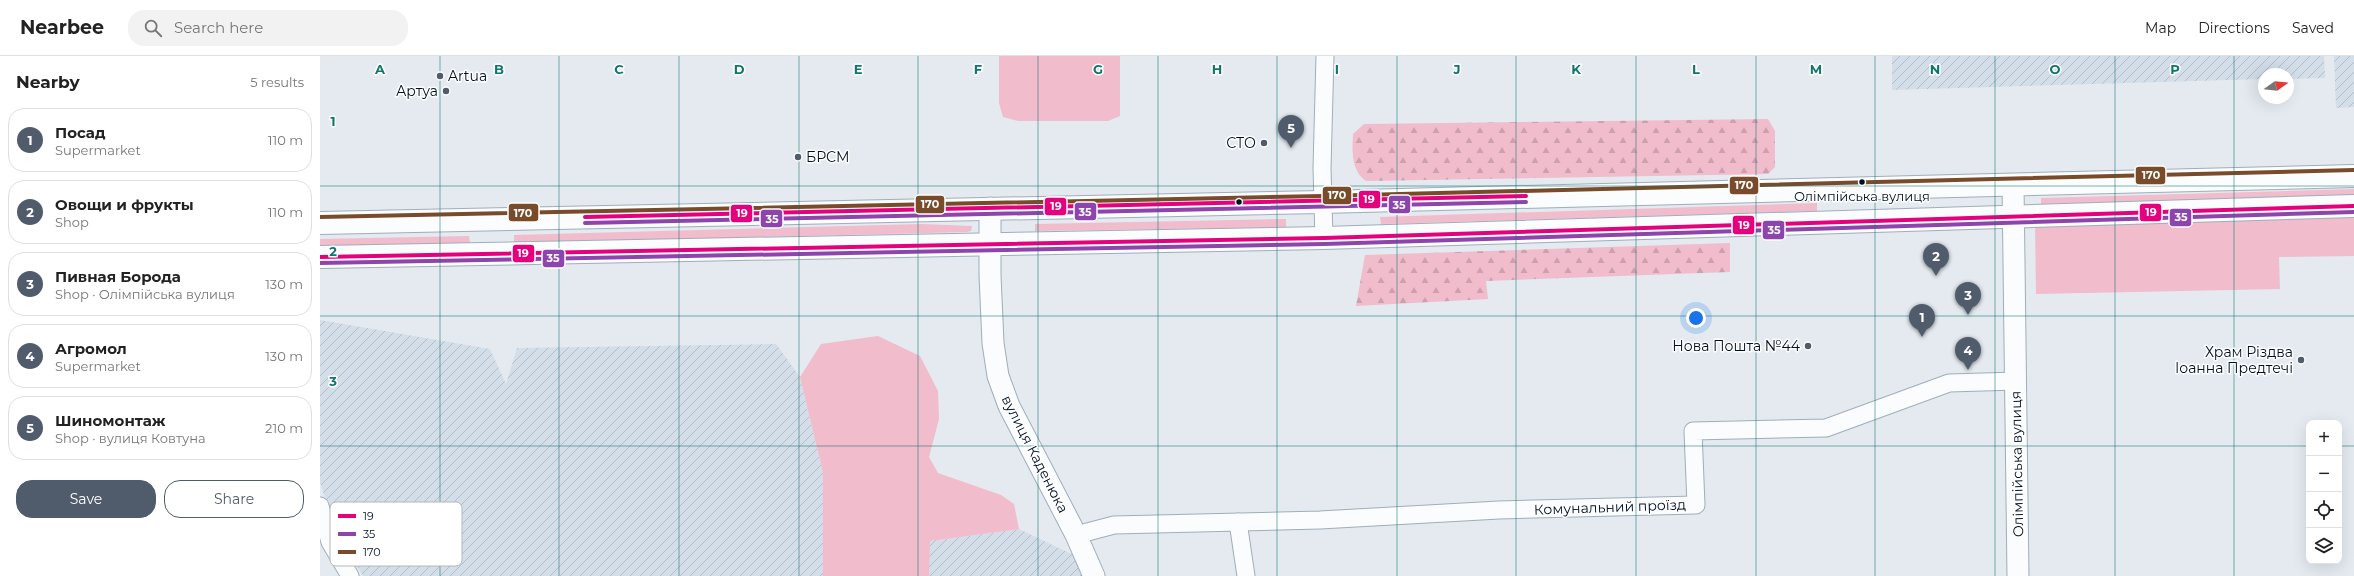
<!DOCTYPE html>
<html lang="en">
<head>
<meta charset="utf-8">
<style>
	:root { --surface:#fff; --page:#f2f2f2; --text:#222; --muted:#767676; --line:#e0e0e0; --accent:#505c6b }
	body { margin:0; font-family:Montserrat,sans-serif; background:var(--page); color:var(--text) }
	.controls { position:absolute; right:12px; bottom:12px; display:grid; overflow:hidden; border-radius:8px; box-shadow:0 4px 16px #0002 }
	.controls button { width:36px; height:36px; display:grid; place-items:center; padding:0; border:0; border-bottom:1px solid var(--line); background:var(--surface); color:var(--text); font:20px sans-serif }
	.compass { position:absolute; left:1938px; top:12px; width:36px; height:36px; border-radius:50%; background:var(--surface); box-shadow:0 4px 16px #0002; rotate:75deg }
	.you { position:absolute; left:1376px; top:262px; width:14px; height:14px; margin:-10px; border:3px solid #fff; border-radius:50%; background:#1a73e8; box-shadow:0 0 0 6px #1a73e833 }
	.badge { display:grid; place-items:center; width:26px; height:26px; border-radius:50%; background:var(--accent); color:#fff; font-size:13px; font-weight:700 }
	.pin { position:absolute; translate:-50% -33px; filter:drop-shadow(0 1px 2px #0008) }
	.pin::after { content:''; position:absolute; top:21px; width:14px; height:12px; background:inherit; clip-path:polygon(0 0,100% 0,50% 100%) }
	.list { margin:0; padding:0; list-style:none }
	h2 { display:flex; justify-content:space-between; align-items:center; height:52px; margin:0; padding:0 16px; font-size:17px }
	h2 small { font-size:13px; font-weight:400; color:var(--muted) }
	.list li { display:grid; grid-template-columns:26px 1fr auto; gap:12px; align-items:center; box-sizing:border-box; height:64px; margin:0 8px 8px; padding:0 8px; border:1px solid var(--line); border-radius:16px }
	.list b { display:block; font-size:15px; white-space:nowrap }
	.list p { margin:0; font-size:13px; white-space:nowrap; color:var(--muted) }
	.list em { font-size:13px; font-style:normal; color:var(--muted) }
	.actions { display:flex; gap:8px; padding:12px 16px }
	.actions a { flex:1; padding:9px 0; border:1px solid var(--accent); border-radius:16px; text-align:center; font-size:14px; color:var(--accent) }
	.actions .main { background:var(--accent); color:#fff }
	.icon { flex:none; width:22px; height:22px; fill:none; stroke:currentColor; stroke-width:2; stroke-linecap:round; stroke-linejoin:round }
	.map { position:relative; flex:none; width:2034px; height:520px; overflow:hidden }
	header { display:flex; align-items:center; gap:24px; box-sizing:border-box; height:56px; padding:0 20px; background:var(--surface); border-bottom:1px solid var(--line) }
	header strong { font-size:19px }
	nav { display:flex; gap:22px; margin-inline-start:auto; font-size:14px }
	.search { width:280px; height:36px; background:var(--page); display:flex; align-items:center; gap:10px; box-sizing:border-box; padding:0 14px; border-radius:16px; color:var(--muted); font-size:15px }
	main { display:flex }
	aside { flex:1; background:var(--surface) }
	.map>svg:first-child { display:block }
	.industrial { fill:url(#industrial-furrows) }
	.grass { fill:#f1bccb }
	.forest { fill:url(#forest-firs) }
	.lines { fill:none; stroke-linecap:round; stroke-linejoin:round }
	.minor-casing { stroke:#9faebb; stroke-width:19 }
	.tertiary-casing { stroke:#9faebb; stroke-width:23 }
	.primary-casing { stroke:#9faebb; stroke-width:24 }
	.minor { stroke:#fbfcfd; stroke-width:17 }
	.tertiary { stroke:#fbfcfd; stroke-width:21 }
	.primary { stroke:#fbfcfd; stroke-width:22 }
	.bus-1-casing { stroke:#fff; stroke-width:7 }
	.bus-2-casing { stroke:#fff; stroke-width:7 }
	.bus-3-casing { stroke:#fff; stroke-width:7 }
	.bus-1 { stroke:#e5007d; stroke-width:4 }
	.bus-2 { stroke:#8e44ad; stroke-width:4 }
	.bus-3 { stroke:#7a4b2a; stroke-width:4 }
	.grid { fill:none; stroke:#0f766e; stroke-width:1; stroke-opacity:0.55 }
	.poi-dot { fill:#505c6b; stroke:#fff; stroke-width:1.5 }
	.bus-dot { fill:#000f23; stroke:#fff; stroke-width:1.5 }
	.labels { text-anchor:middle; stroke-width:3; stroke-linejoin:round; paint-order:stroke }
	.bus-label { font-size:13px; fill:#000f23; stroke:#fff }
	.poi-label { font-size:14px; fill:#000f23; stroke:#fff; text-anchor:end }
	.street-label { font-size:14px; fill:#000f23; stroke:#fff }
	.key { fill:#fff; stroke:#b2b7bd; stroke-width:1 }
	.key-label { font-size:11px; fill:#000f23 }
	.grid-label { font-size:13px; text-anchor:middle; font-weight:bold; fill:#0f766e; stroke:#fff; stroke-width:3; stroke-linejoin:round; paint-order:stroke }
	.line-badge { stroke:#fff; stroke-width:1.5 }
	.badge-label { font-size:11px; text-anchor:middle; font-weight:bold; fill:#fff }
</style>
</head>
<body>
<header>
<strong>Nearbee</strong>
<div class="search"><svg class="icon" aria-label="search" viewBox="0 0 24 24"><circle cx="10" cy="10" r="6"/><path d="M15 15l6 6"/></svg>Search here</div>
<nav><a>Map</a><a>Directions</a><a>Saved</a></nav>
</header>
<main>
<aside>
<h2>Nearby<small>5 results</small></h2>
<ul class="list">
<li><span class="badge">1</span><div><b>Посад</b><p>Supermarket</p></div><em>110 m</em></li>
<li><span class="badge">2</span><div><b>Овощи и фрукты</b><p>Shop</p></div><em>110 m</em></li>
<li><span class="badge">3</span><div><b>Пивная Борода</b><p>Shop · Олімпійська вулиця</p></div><em>130 m</em></li>
<li><span class="badge">4</span><div><b>Агромол</b><p>Supermarket</p></div><em>130 m</em></li>
<li><span class="badge">5</span><div><b>Шиномонтаж</b><p>Shop · вулиця Ковтуна</p></div><em>210 m</em></li>
</ul>
<div class="actions"><a class="main">Save</a><a>Share</a></div>
</aside>
<div class="map">
<svg width="2034" height="520" viewBox="0 0 2034 520">
	<defs>
		<pattern id="industrial-furrows" width="10" height="10" patternUnits="userSpaceOnUse"><rect width="10" height="10" fill="#d3dee9"/><path d="M-1 1l2-2M0 10L10 0M9 11l2-2" fill="none" stroke="#b3bdc8"/></pattern>
		<pattern id="forest-firs" width="22" height="20" patternUnits="userSpaceOnUse"><rect width="22" height="20" fill="#f1bccb"/><path d="M5 1l3.5 6h-7zM16 11l3.5 6h-7z" fill="#cda0ae"/></pattern>
	</defs>
	<rect width="100%" height="100%" fill="#e4eaf0"/>
	<g class="industrial">
		<polygon points="1572,0 2004,0 2005,22 1968,23 1968,18 1944,18 1944,23 1572,34"/>
		<polygon points="2014,0 2034,0 2034,51 2016,52"/>
		<polygon points="0,264 170,293 186,328 197,292 456,288 480,321 503,417 503,520 43,520 16,478 0,426"/>
		<polygon points="699,473 766,505 767,520 607,520 609,485"/>
	</g>
	<g class="grass">
		<polygon points="679,0 800,0 800,60 788,65 698,65 683,61 679,47"/>
		<polygon points="2034,133 2034,140 1721,148 1721,142"/>
		<polygon points="1497,147 1497,155 1061,168 1060,161"/>
		<polygon points="2034,158 2034,200 1959,201 1960,233 1716,238 1715,168"/>
		<polygon points="966,163 966,171 715,175 715,168"/>
		<polygon points="602,168 652,170 651,175 647,176 194,187 194,179"/>
		<polygon points="149,180 150,188 0,190 0,183"/>
		<polygon points="558,280 600,300 618,335 619,363 609,401 618,417 681,439 694,448 699,473 610,485 609,520 503,520 503,417 480,321 501,288"/>
	</g>
	<g class="forest">
		<path d="M1448,63l7,12v36l-7,7 -402,7c-15,-10 -14,-31 -13,-47l11,-10z"/>
		<polygon points="1410,187 1410,216 1166,225 1168,243 1036,250 1045,199"/>
	</g>
	<g class="lines">
		<defs>
			<g id="minor">
				<polyline points="1004,182 1002,112 1005,0"/>
				<polyline points="0,450 10,486 30,520"/>
				<polyline points="918,466 926,520"/>
				<polyline points="756,479 794,469 1000,464 1179,454 1376,449 1373,375 1506,372 1629,327 1697,325"/>
			</g>
			<g id="tertiary">
				<polyline points="1693,129 1698,520"/>
				<polyline points="670,152 670,219 673,287 678,320 689,350 756,479 774,520"/>
			</g>
			<g id="primary">
				<polyline points="0,167 1002,146 2034,120"/>
				<polyline points="0,201 1004,182 2034,150"/>
			</g>
		</defs>
		<use href="#minor" class="minor-casing"/>
		<use href="#tertiary" class="tertiary-casing"/>
		<use href="#primary" class="primary-casing"/>
		<use href="#minor" class="minor"/>
		<use href="#tertiary" class="tertiary"/>
		<use href="#primary" class="primary"/>
		<defs>
			<g id="bus-1">
				<polyline points="265,161 1206,140"/>
				<polyline points="0,201 1004,182 2034,150"/>
			</g>
			<g id="bus-2">
				<polyline points="265,167 1206,146"/>
				<polyline points="0,207 1004,188 2034,156"/>
			</g>
			<polyline id="bus-3" points="0,161 1002,140 2034,114"/>
		</defs>
		<use href="#bus-1" class="bus-1-casing"/>
		<use href="#bus-2" class="bus-2-casing"/>
		<use href="#bus-3" class="bus-3-casing"/>
		<use href="#bus-1" class="bus-1"/>
		<use href="#bus-2" class="bus-2"/>
		<use href="#bus-3" class="bus-3"/>
	</g>
	<path class="grid" d="M120,0v520M239,0v520M359,0v520M479,0v520M598,0v520M718,0v520M838,0v520M957,0v520M1077,0v520M1196,0v520M1316,0v520M1436,0v520M1555,0v520M1675,0v520M1795,0v520M1914,0v520M0,130h2034M0,260h2034M0,390h1989M2019,390h15"/>
	<g class="poi-dot">
		<circle cx="120" cy="20" r="4"/>
		<circle cx="126" cy="35" r="4"/>
		<circle cx="944" cy="87" r="4"/>
		<circle cx="478" cy="101" r="4"/>
		<circle cx="1488" cy="290" r="4"/>
		<circle cx="1981" cy="304" r="4"/>
	</g>
	<g class="bus-dot">
		<circle cx="1542" cy="126" r="3.5"/>
		<circle cx="919" cy="146" r="3.5"/>
	</g>
	<g class="labels">
		<g class="bus-label">
			<text x="1542" y="145">Олімпійська вулиця</text>
		</g>
		<g class="poi-label">
			<text x="128" y="25" text-anchor="start">Artua</text>
			<text x="118" y="40">Артуа</text>
			<text x="936" y="92">СТО</text>
			<text x="486" y="106" text-anchor="start">БРСМ</text>
			<text x="1480" y="295">Нова Пошта №44</text>
			<text x="1973" y="301">Храм Різдва<tspan x="1973" dy="16">Іоанна Предтечі</tspan></text>
		</g>
		<g class="street-label">
			<text transform="translate(715 398) rotate(63)" y="5">вулиця Каденюка</text>
			<text transform="translate(1697 408) rotate(-91)" y="5">Олімпійська вулиця</text>
			<text transform="translate(1290 451) rotate(-2)" y="5">Комунальний проїзд</text>
		</g>
	</g>
	<rect x="10" y="446" width="132" height="64" rx="6" class="key"/>
	<rect x="18" y="458" width="18" height="4" fill="#e5007d"/>
	<rect x="18" y="476" width="18" height="4" fill="#8e44ad"/>
	<rect x="18" y="494" width="18" height="4" fill="#7a4b2a"/>
	<g class="key-label">
		<text x="43" y="464">19</text>
		<text x="43" y="482">35</text>
		<text x="43" y="500">170</text>
	</g>
	<g class="grid-label">
		<text x="60" y="18">A</text>
		<text x="179" y="18">B</text>
		<text x="299" y="18">C</text>
		<text x="419" y="18">D</text>
		<text x="538" y="18">E</text>
		<text x="658" y="18">F</text>
		<text x="778" y="18">G</text>
		<text x="897" y="18">H</text>
		<text x="1017" y="18">I</text>
		<text x="1137" y="18">J</text>
		<text x="1256" y="18">K</text>
		<text x="1376" y="18">L</text>
		<text x="1496" y="18">M</text>
		<text x="1615" y="18">N</text>
		<text x="1735" y="18">O</text>
		<text x="1855" y="18">P</text>
		<text x="13" y="70">1</text>
		<text x="13" y="200">2</text>
		<text x="13" y="330">3</text>
	</g>
	<g class="line-badge">
		<rect x="1815" y="110" width="31" height="19" rx="4" fill="#7a4b2a"/>
		<rect x="1409" y="120" width="30" height="19" rx="4" fill="#7a4b2a"/>
		<rect x="1002" y="130" width="30" height="19" rx="4" fill="#7a4b2a"/>
		<rect x="1038" y="134" width="23" height="19" rx="4" fill="#e5007d"/>
		<rect x="595" y="139" width="30" height="19" rx="4" fill="#7a4b2a"/>
		<rect x="1068" y="139" width="23" height="19" rx="4" fill="#8e44ad"/>
		<rect x="724" y="141" width="23" height="19" rx="4" fill="#e5007d"/>
		<rect x="754" y="146" width="23" height="19" rx="4" fill="#8e44ad"/>
		<rect x="1819" y="147" width="23" height="19" rx="4" fill="#e5007d"/>
		<rect x="188" y="147" width="31" height="19" rx="4" fill="#7a4b2a"/>
		<rect x="410" y="148" width="23" height="19" rx="4" fill="#e5007d"/>
		<rect x="1849" y="152" width="23" height="19" rx="4" fill="#8e44ad"/>
		<rect x="440" y="153" width="23" height="19" rx="4" fill="#8e44ad"/>
		<rect x="1412" y="159" width="23" height="20" rx="4" fill="#e5007d"/>
		<rect x="1442" y="164" width="23" height="20" rx="4" fill="#8e44ad"/>
		<rect x="192" y="188" width="23" height="19" rx="4" fill="#e5007d"/>
		<rect x="222" y="193" width="23" height="19" rx="4" fill="#8e44ad"/>
	</g>
	<g class="badge-label">
		<text x="1831" y="123">170</text>
		<text x="1424" y="133">170</text>
		<text x="1017" y="143">170</text>
		<text x="1049" y="147">19</text>
		<text x="610" y="152">170</text>
		<text x="1079" y="153">35</text>
		<text x="736" y="154">19</text>
		<text x="765" y="160">35</text>
		<text x="1831" y="160">19</text>
		<text x="203" y="161">170</text>
		<text x="422" y="161">19</text>
		<text x="1861" y="165">35</text>
		<text x="452" y="167">35</text>
		<text x="1424" y="173">19</text>
		<text x="1454" y="178">35</text>
		<text x="203" y="201">19</text>
		<text x="233" y="206">35</text>
	</g>
</svg>
<div class="controls">
<button>+</button>
<button>−</button>
<button><svg class="icon" aria-label="locate" viewBox="0 0 24 24"><circle cx="12" cy="12" r="6"/><path d="M12 2v4M12 18v4M2 12h4M18 12h4"/></svg></button>
<button><svg class="icon" aria-label="layers" viewBox="0 0 24 24"><path d="M12 4l9 5-9 5-9-5zM3 14l9 5 9-5"/></svg></button>
</div>
<svg class="compass" viewBox="-18 -18 36 36"><path d="M0-13l5 13h-10z" fill="#e53935"/><path d="M0 13l5-13h-10z" fill="#767676"/></svg>
<div class="you"></div>
<div class="pin badge" style="left:1602px;top:281px">1</div>
<div class="pin badge" style="left:1616px;top:220px">2</div>
<div class="pin badge" style="left:1648px;top:259px">3</div>
<div class="pin badge" style="left:1648px;top:314px">4</div>
<div class="pin badge" style="left:971px;top:92px">5</div>
</div>
</main>
</body>
</html>
